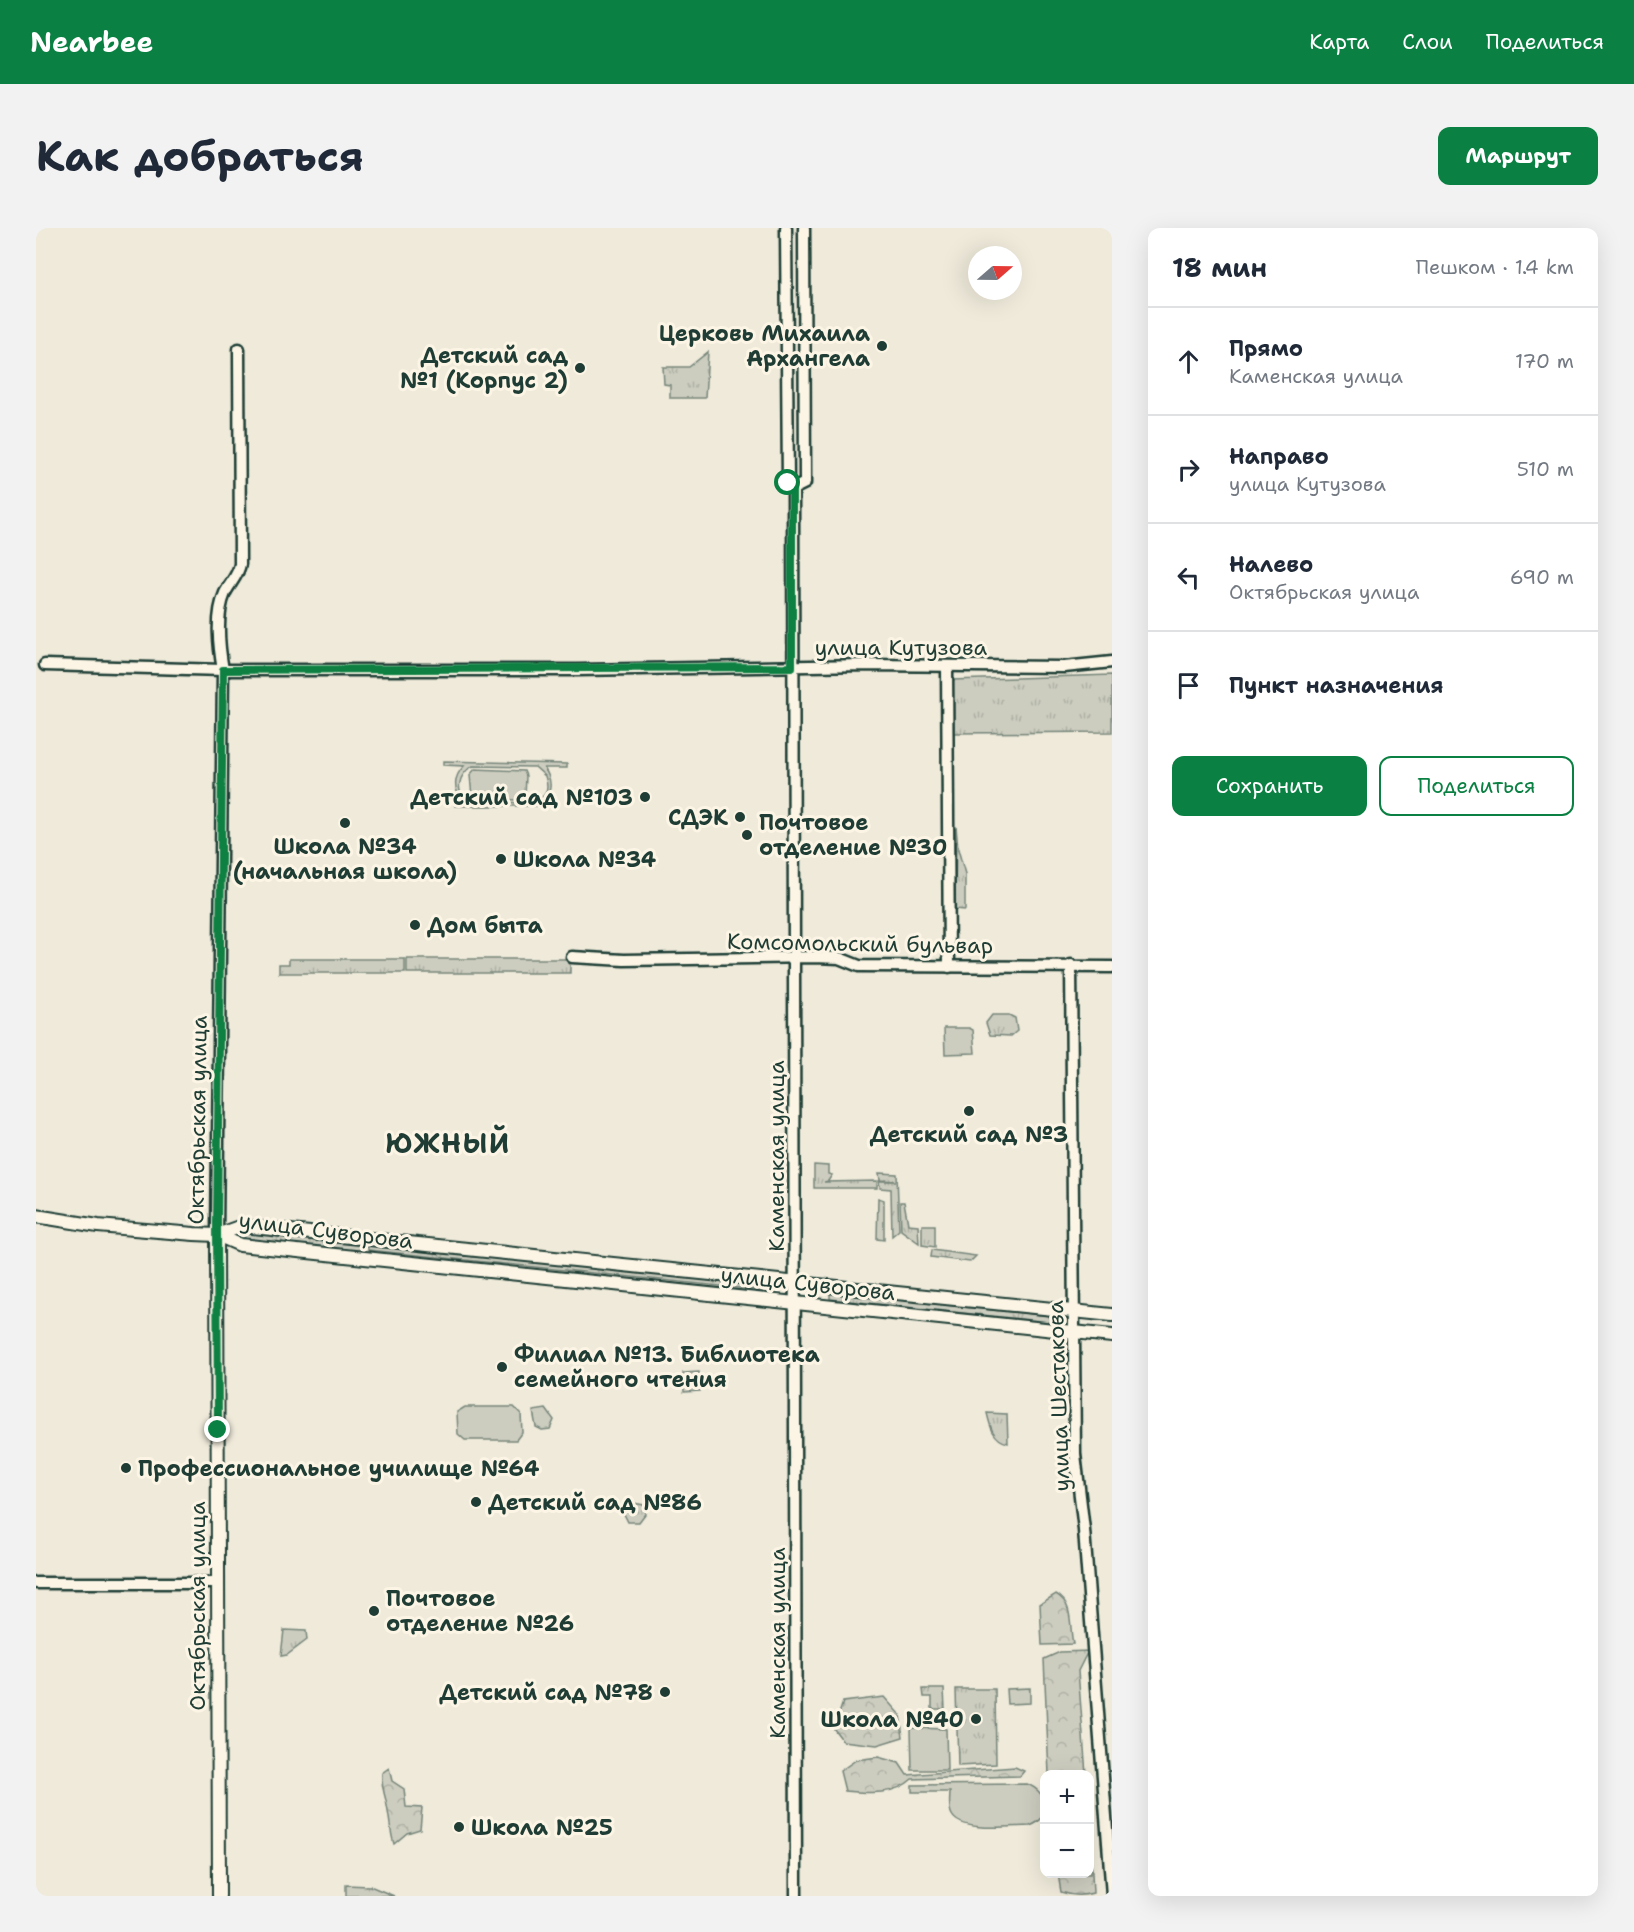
<!DOCTYPE html>
<html lang="ru">
<head>
<meta charset="utf-8">
<style>
	:root { --surface:#fff; --page:#f2f2f3; --text:#1f2937; --muted:#747a83; --line:#e0e1e3; --accent:#0b8043 }
	body { margin:0; font-family:"Shantell Sans",sans-serif; background:var(--page); color:var(--text) }
	.controls { position:absolute; right:18px; bottom:18px; display:grid; overflow:hidden; border-radius:12px; box-shadow:0 6px 24px #0002 }
	.controls button { width:54px; height:54px; display:grid; place-items:center; padding:0; border:0; border-bottom:2px solid var(--line); background:var(--surface); color:var(--text); font:30px sans-serif }
	.compass { position:absolute; left:932px; top:18px; width:54px; height:54px; border-radius:50%; background:var(--surface); box-shadow:0 6px 24px #0002; rotate:70deg }
	.stop { position:absolute; width:18px; height:18px; margin:-14px; border:4px solid #0b8043; border-radius:50%; background:#fff }
	.stop.end { background:#0b8043; border-color:#fff; box-shadow:0 2px 6px #0008 }
	.list { margin:0; padding:0; list-style:none }
	h2 { display:flex; justify-content:space-between; align-items:center; height:78px; margin:0; padding:0 24px; font-size:26px }
	h2 small { font-size:20px; font-weight:400; color:var(--muted) }
	.list li { display:grid; grid-template-columns:39px 1fr auto; gap:18px; align-items:center; box-sizing:border-box; height:108px; padding:0 24px; border-top:2px solid var(--line) }
	.list b { display:block; font-size:22px; white-space:nowrap }
	.list p { margin:0; font-size:20px; white-space:nowrap; color:var(--muted) }
	.list em { font-size:20px; font-style:normal; color:var(--muted) }
	.actions { display:flex; gap:12px; padding:18px 24px }
	.actions a { flex:1; padding:14px 0; border:2px solid var(--accent); border-radius:12px; text-align:center; font-size:21px; color:var(--accent) }
	.actions .main { background:var(--accent); color:#fff }
	.icon { flex:none; width:33px; height:33px; fill:none; stroke:currentColor; stroke-width:2; stroke-linecap:round; stroke-linejoin:round }
	.map { position:relative; flex:none; width:1076px; height:1668px; overflow:hidden; border-radius:12px }
	header { display:flex; align-items:center; gap:36px; box-sizing:border-box; height:84px; padding:0 30px; background:var(--accent); color:#fff }
	header strong { font-size:28px }
	nav { display:flex; gap:33px; margin-inline-start:auto; font-size:21px }
	.intro { display:flex; align-items:center; justify-content:space-between; box-sizing:border-box; height:144px; padding:0 36px }
	h1 { margin:0; font-size:42px }
	.button { padding:15px 27px; border-radius:12px; background:var(--accent); color:#fff; font-size:21px; font-weight:700 }
	main { display:flex; gap:36px; padding:0 36px }
	aside { flex:1; background:var(--surface); border-radius:12px; box-shadow:0 6px 24px #0002 }
	.map>svg:first-child { display:block }
	.grass { fill:url(#grass-tufts); stroke:#76857a; stroke-width:1.5 }
	.forest { fill:url(#forest-crowns); stroke:#76857a; stroke-width:1.5 }
	.pitch { fill:#cccdbf; stroke:#76857a; stroke-width:1.5; fill-rule:evenodd }
	.lines { fill:none; stroke-linecap:round; stroke-linejoin:round }
	.minor-casing { stroke:#1f3d34; stroke-width:15 }
	.major-casing { stroke:#1f3d34; stroke-width:16 }
	.minor { stroke:#fcf5e5; stroke-width:10 }
	.major { stroke:#fcf5e5; stroke-width:12 }
	.route { stroke:#0b8043; stroke-width:8 }
	.poi-dot { fill:#1f3d34; stroke:#fcf5e5; stroke-width:2 }
	.labels { text-anchor:middle; stroke-width:6; stroke-linejoin:round; paint-order:stroke }
	.poi-label { font-size:22px; font-weight:bold; fill:#1f3d34; stroke:#fcf5e5; text-anchor:start }
	.street-label { font-size:22px; fill:#1f3d34; stroke:#fcf5e5 }
	.district-label { font-size:28px; font-weight:bold; letter-spacing:1.5px; fill:#1f3d34; stroke:#fcf5e5 }
</style>
</head>
<body>
<header>
<strong>Nearbee</strong>
<nav><a>Карта</a><a>Слои</a><a>Поделиться</a></nav>
</header>
<div class="intro"><h1>Как добраться</h1><a class="button">Маршрут</a></div>
<main>
<div class="map">
<svg width="1076" height="1668" viewBox="0 0 1076 1668">
	<defs>
		<pattern id="grass-tufts" width="24" height="20" patternUnits="userSpaceOnUse" patternTransform="scale(1.5)"><rect width="24" height="20" fill="#cccdbf"/><path d="M3 7l-1-3M5 7V3M7 7l1-3M15 17l-1-3M17 17v-4M19 17l1-3" fill="none" stroke="#afb1a5"/></pattern>
		<pattern id="forest-crowns" width="20" height="18" patternUnits="userSpaceOnUse" patternTransform="scale(1.5)"><rect width="20" height="18" fill="#cccdbf"/><path d="M2 6a3 3 0 1 1 6 0M12 15a3 3 0 1 1 6 0" fill="none" stroke="#afb1a5"/></pattern>
	</defs>
	<rect width="100%" height="100%" fill="#efeada"/>
	<filter id="ink" filterUnits="userSpaceOnUse"><feTurbulence type="fractalNoise" baseFrequency=".0167" numOctaves="2"/><feDisplacementMap in="SourceGraphic" scale="12" xChannelSelector="R" yChannelSelector="G"/><feConvolveMatrix kernelMatrix="1 2 1 2 8 2 1 2 1" color-interpolation-filters="sRGB"/></filter>
	<g filter="url(#ink)">
		<g class="grass">
			<polygon points="672,124 669,170 634,170 634,157 628,156 627,139 653,139"/>
			<polygon points="1076,447 1076,504 914,505 915,452"/>
			<polygon points="920,598 922,621 929,646 929,682 919,681"/>
			<polygon points="253,731 369,731 369,745 243,745 243,736 253,736"/>
			<rect x="371" y="731" width="163" height="14"/>
			<polygon points="956,787 973,787 979,790 981,803 975,808 954,807 950,795"/>
			<polygon points="778,937 792,938 792,946 796,947 792,953 788,954 841,953 841,960 778,960"/>
			<polygon points="843,945 861,946 863,1002 856,1008 855,961 844,960 843,953 860,953 844,952"/>
			<polygon points="842,970 848,972 848,1012 841,1011"/>
			<polygon points="864,974 868,974 872,996 882,997 883,1015 865,1002"/>
			<polygon points="886,997 899,997 899,1019 886,1017"/>
			<polygon points="210,1004 327,1015 326,1023 208,1011"/>
			<polygon points="332,1016 723,1056 723,1062 332,1022"/>
			<polygon points="896,1022 940,1028 934,1034 895,1029"/>
			<polygon points="794,1065 1014,1088 1014,1094 794,1071"/>
			<polygon points="663,1144 664,1163 648,1164 647,1145"/>
			<polygon points="510,1181 518,1192 514,1201 506,1202 500,1199 497,1183"/>
			<path d="M951,1185l20,1 1,29c-15,-3 -18,-17 -21,-30z"/>
			<polygon points="597,1275 608,1277 609,1286 603,1294 592,1294 587,1284"/>
			<polygon points="248,1402 270,1403 271,1412 251,1427 245,1428"/>
			<polygon points="994,1460 994,1475 971,1476 970,1461"/>
			<polygon points="887,1461 908,1461 909,1481 896,1481 896,1469 888,1469"/>
			<polygon points="920,1461 959,1461 960,1536 922,1538"/>
			<polygon points="310,1657 334,1658 358,1668 310,1668"/>
		</g>
		<g class="forest">
			<path d="M1020,1366c18,10 13,32 17,50l-31,1 -2,-41z"/>
			<polygon points="1052,1423 1042,1443 1050,1546 1013,1546 1008,1431 1024,1424"/>
			<polygon points="848,1469 864,1487 867,1509 841,1517 807,1513 798,1501 807,1474"/>
			<path d="M842,1529l21,6 8,12 108,-8 9,4 -4,5 -108,3c-18,17 -44,14 -67,12l-5,-20 16,-11z"/>
			<path d="M353,1540l3,13 12,8 2,18 16,1 -2,21 -13,4 -13,11c-4,-13 -4,-24 -7,-38 -2,-14 -6,-16 -5,-33z"/>
			<path d="M1054,1607l3,58c-10,3 -21,3 -32,-1l-3,-18h32z"/>
		</g>
		<g class="pitch">
			<path d="M407,533l124,3v4h-23c10,14 8,29 -8,38h-81v-4l8,-1c-10,-11 -10,-24 1,-35l-21,-1zM437,538l62,1 10,9c11,31 -26,27 -45,26 -9,0 -20,2 -29,-1 -19,-5 -12,-29 2,-35z"/>
			<polygon points="439,541 488,543 490,548 489,569 484,572 443,571 436,569 434,547"/>
			<polygon points="908,800 933,800 937,802 939,825 909,826"/>
			<polygon points="429,1179 478,1179 485,1186 486,1204 480,1212 429,1212 422,1206 421,1184"/>
			<polygon points="875,1500 910,1501 911,1542 876,1542"/>
			<path d="M991,1556c21,8 27,33 3,42 -19,0 -68,7 -78,-11 -4,-7 -2,-16 -2,-23h-38v-7z"/>
		</g>
		<g class="lines">
			<defs>
				<g id="minor">
					<polyline points="750,0 752,256 757,261 760,1668"/>
					<polyline points="757,261 769,255 768,0"/>
					<polyline points="9,437 187,442 541,442 829,437 1028,439 1076,434"/>
					<polyline points="911,438 913,739"/>
					<polyline points="536,729 588,732 779,729 803,730 823,738 1076,739"/>
					<polyline points="1035,737 1039,1226 1048,1302 1076,1667"/>
					<path d="M181,1007l6,-565c-4,-23 -8,-54 2,-77 5,-10 13,-17 15,-29l-1,-215"/>
					<polyline points="0,1355 182,1355"/>
				</g>
				<g id="major">
					<polyline points="0,988 62,998 158,1006 181,1007 206,998 1076,1087"/>
					<polyline points="181,1007 204,1017 1076,1108"/>
					<polyline points="181,1007 183,1668"/>
				</g>
			</defs>
			<use href="#minor" class="minor-casing"/>
			<use href="#major" class="major-casing"/>
			<use href="#minor" class="minor"/>
			<use href="#major" class="major"/>
		</g>
	</g>
	<g class="lines" filter="url(#ink)">
		<polyline class="route" points="182,1202 181,995 187,442 756,439 756,261 752,255"/>
	</g>
	<g class="poi-dot">
		<circle cx="846" cy="118" r="6"/>
		<circle cx="544" cy="140" r="6"/>
		<circle cx="609" cy="569" r="6"/>
		<circle cx="704" cy="589" r="6"/>
		<circle cx="309" cy="595" r="6"/>
		<circle cx="711" cy="607" r="6"/>
		<circle cx="465" cy="631" r="6"/>
		<circle cx="379" cy="697" r="6"/>
		<circle cx="933" cy="883" r="6"/>
		<circle cx="466" cy="1139" r="6"/>
		<circle cx="90" cy="1240" r="6"/>
		<circle cx="440" cy="1274" r="6"/>
		<circle cx="338" cy="1383" r="6"/>
		<circle cx="629" cy="1464" r="6"/>
		<circle cx="940" cy="1491" r="6"/>
		<circle cx="423" cy="1599" r="6"/>
	</g>
	<g class="labels">
		<g class="poi-label">
			<text x="834" y="113" text-anchor="end">Церковь Михаила<tspan x="834" dy="25">Архангела</tspan></text>
			<text x="532" y="135" text-anchor="end">Детский сад<tspan x="532" dy="25">№1 (Корпус 2)</tspan></text>
			<text x="597" y="577" text-anchor="end">Детский сад №103</text>
			<text x="692" y="597" text-anchor="end">СДЭК</text>
			<text x="723" y="602">Почтовое<tspan x="723" dy="25">отделение №30</tspan></text>
			<text x="309" y="626" text-anchor="middle">Школа №34<tspan x="309" dy="25">(начальная школа)</tspan></text>
			<text x="477" y="639">Школа №34</text>
			<text x="391" y="705">Дом быта</text>
			<text x="933" y="914" text-anchor="middle">Детский сад №3</text>
			<text x="478" y="1134">Филиал №13. Библиотека<tspan x="478" dy="25">семейного чтения</tspan></text>
			<text x="102" y="1248">Профессиональное училище №64</text>
			<text x="452" y="1282">Детский сад №86</text>
			<text x="350" y="1378">Почтовое<tspan x="350" dy="25">отделение №26</tspan></text>
			<text x="617" y="1472" text-anchor="end">Детский сад №78</text>
			<text x="928" y="1499" text-anchor="end">Школа №40</text>
			<text x="435" y="1607">Школа №25</text>
		</g>
		<g class="street-label">
			<text x="865" y="427">улица Кутузова</text>
			<text transform="translate(824 715) rotate(1)" y="8">Комсомольский бульвар</text>
			<text transform="translate(161 892) rotate(-89)" y="8">Октябрьская улица</text>
			<text transform="translate(740 928) rotate(-90)" y="8">Каменская улица</text>
			<text transform="translate(290 1002) rotate(7)" y="8">улица Суворова</text>
			<text transform="translate(772 1055) rotate(6)" y="8">улица Суворова</text>
			<text transform="translate(1022 1168) rotate(-92)" y="8">улица Шестакова</text>
			<text transform="translate(161 1378) rotate(-90)" y="8">Октябрьская улица</text>
			<text transform="translate(741 1415) rotate(-90)" y="8">Каменская улица</text>
		</g>
		<g class="district-label">
			<text x="412" y="925">ЮЖНЫЙ</text>
		</g>
	</g>
</svg>
<div class="controls">
<button>+</button>
<button>−</button>
</div>
<svg class="compass" viewBox="-18 -18 36 36"><path d="M0-13l5 13h-10z" fill="#e53935"/><path d="M0 13l5-13h-10z" fill="#747a83"/></svg>
<div class="stop" style="left:752px;top:255px"></div>
<div class="stop end" style="left:182px;top:1202px"></div>
</div>
<aside>
<h2>18 мин<small>Пешком · 1.4 km</small></h2>
<ul class="list">
<li><svg class="icon" aria-label="ahead" viewBox="0 0 24 24"><path d="M12 20V5M6 11l6-6 6 6"/></svg><div><b>Прямо</b><p>Каменская улица</p></div><em>170 m</em></li>
<li><svg class="icon" aria-label="right" viewBox="0 0 24 24"><path d="M7 20v-9h11M14 6l5 5-5 5"/></svg><div><b>Направо</b><p>улица Кутузова</p></div><em>510 m</em></li>
<li><svg class="icon" aria-label="left" viewBox="0 0 24 24"><path d="M17 20v-9H6M10 6l-5 5 5 5"/></svg><div><b>Налево</b><p>Октябрьская улица</p></div><em>690 m</em></li>
<li><svg class="icon" aria-label="arrive" viewBox="0 0 24 24"><path d="M6 21V4h12l-3 4 3 4H6"/></svg><div><b>Пункт назначения</b></div></li>
</ul>
<div class="actions"><a class="main">Сохранить</a><a>Поделиться</a></div>
</aside>
</main>
</body>
</html>
